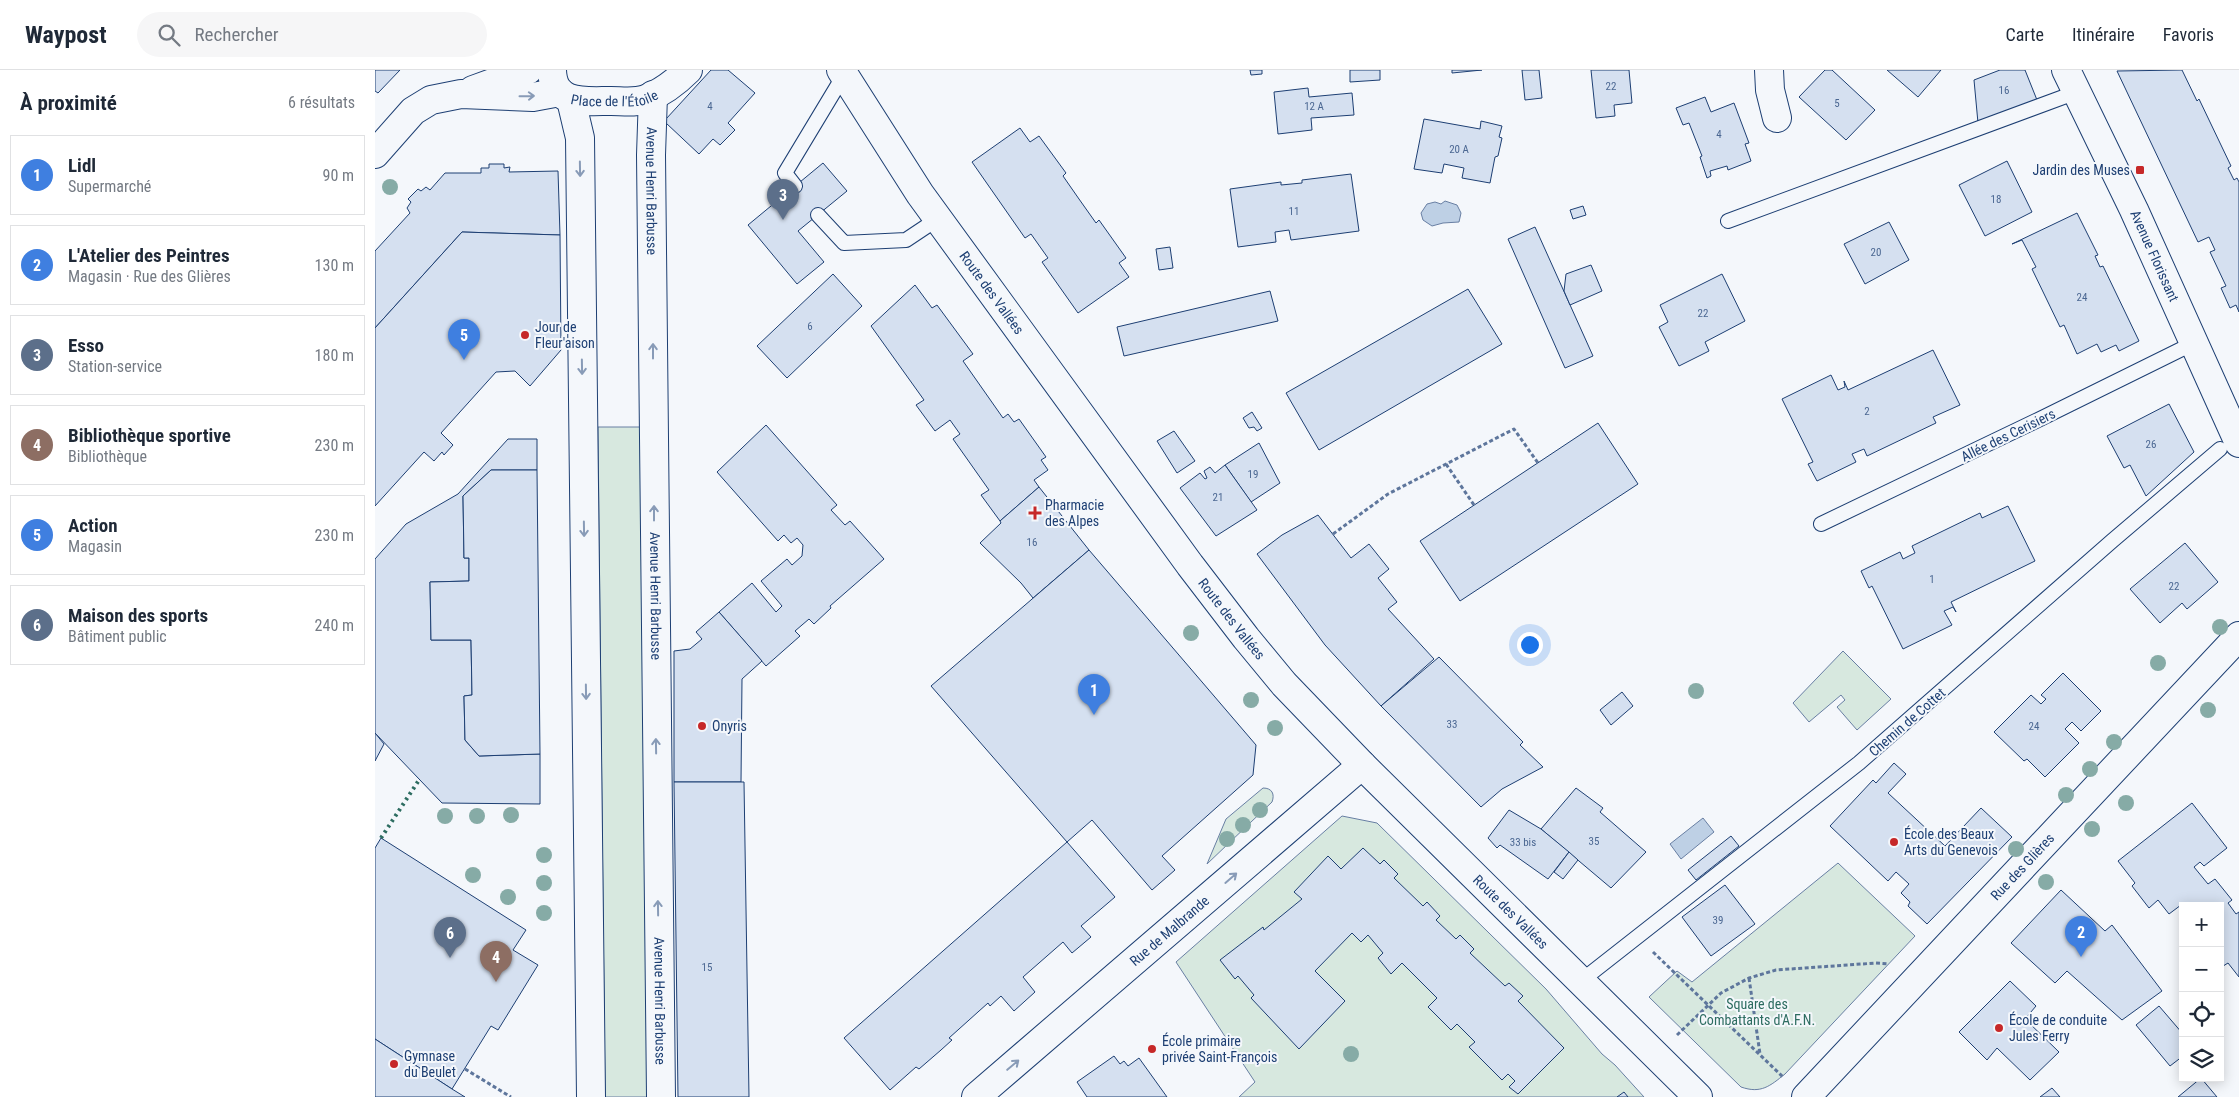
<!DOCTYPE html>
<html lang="fr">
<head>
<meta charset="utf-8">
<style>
	:root { --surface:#fff; --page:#f6f6f7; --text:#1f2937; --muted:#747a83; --line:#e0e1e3; --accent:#ea580c }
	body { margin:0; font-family:"Roboto Condensed",sans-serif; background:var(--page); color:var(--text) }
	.controls { position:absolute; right:15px; bottom:15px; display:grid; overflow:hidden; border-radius:0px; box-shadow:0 2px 12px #0003 }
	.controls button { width:45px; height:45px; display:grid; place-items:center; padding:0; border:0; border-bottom:1px solid var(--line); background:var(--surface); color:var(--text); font:25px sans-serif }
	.you { position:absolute; left:1154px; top:574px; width:18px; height:18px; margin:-12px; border:4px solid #fff; border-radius:50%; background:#1a73e8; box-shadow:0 0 0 8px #1a73e833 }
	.badge { display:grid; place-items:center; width:32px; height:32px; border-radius:50%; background:var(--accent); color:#fff; font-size:16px; font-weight:700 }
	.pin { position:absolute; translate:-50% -41px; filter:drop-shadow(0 1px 2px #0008) }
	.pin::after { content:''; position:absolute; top:26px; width:18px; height:15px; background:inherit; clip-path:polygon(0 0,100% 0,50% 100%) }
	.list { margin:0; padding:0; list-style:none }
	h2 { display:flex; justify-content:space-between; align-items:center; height:65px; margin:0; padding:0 20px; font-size:21px }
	h2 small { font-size:16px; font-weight:400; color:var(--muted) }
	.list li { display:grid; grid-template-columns:32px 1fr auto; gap:15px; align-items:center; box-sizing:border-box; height:80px; margin:0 10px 10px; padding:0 10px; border:1px solid var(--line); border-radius:0px }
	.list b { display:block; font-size:19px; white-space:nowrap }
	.list p { margin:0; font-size:16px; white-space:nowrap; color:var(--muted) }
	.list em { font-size:16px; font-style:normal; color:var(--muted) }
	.icon { flex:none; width:28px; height:28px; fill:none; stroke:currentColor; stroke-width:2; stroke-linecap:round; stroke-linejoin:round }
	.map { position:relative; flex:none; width:1864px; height:1027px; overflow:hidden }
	header { display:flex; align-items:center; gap:30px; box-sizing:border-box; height:70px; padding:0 25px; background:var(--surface); border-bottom:1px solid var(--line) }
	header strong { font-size:24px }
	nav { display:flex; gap:28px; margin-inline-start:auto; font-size:18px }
	.search { width:350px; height:45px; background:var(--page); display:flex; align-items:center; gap:12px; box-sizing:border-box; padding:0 18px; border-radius:28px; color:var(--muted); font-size:19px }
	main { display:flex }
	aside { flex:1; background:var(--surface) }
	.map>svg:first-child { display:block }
	.green { fill:#d7e8df; stroke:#687fa3 }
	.water { fill:#bed0e5; stroke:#687fa3 }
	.building { fill:#d5e0f0; stroke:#1d3f73 }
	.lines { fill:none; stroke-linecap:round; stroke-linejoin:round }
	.lane-casing { stroke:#1d3f73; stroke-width:16 }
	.street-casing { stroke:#1d3f73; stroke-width:30 }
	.secondary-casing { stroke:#1d3f73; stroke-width:30 }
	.path { stroke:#5e769c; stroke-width:3; stroke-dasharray:4 2.5; stroke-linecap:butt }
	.lane { stroke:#f4f7fb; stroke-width:14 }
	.street { stroke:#f4f7fb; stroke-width:28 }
	.secondary { stroke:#f4f7fb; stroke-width:28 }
	.hedge { stroke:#2c6c60; stroke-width:4; stroke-dasharray:2.5 4; stroke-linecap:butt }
	.tree { fill:#86aba6 }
	.oneway { stroke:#889bb7 }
	.poi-dot { fill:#c62828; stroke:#f4f7fb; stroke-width:2 }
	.labels { text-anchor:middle; stroke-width:4; stroke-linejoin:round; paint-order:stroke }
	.number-label { font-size:11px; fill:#4b6792 }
	.street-label { font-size:14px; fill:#1d3f73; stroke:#f4f7fb }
	.poi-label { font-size:14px; fill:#1d3f73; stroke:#f4f7fb; text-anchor:start }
	.park-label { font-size:14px; fill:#2c6c60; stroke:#f4f7fb }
</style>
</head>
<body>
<header>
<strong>Waypost</strong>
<div class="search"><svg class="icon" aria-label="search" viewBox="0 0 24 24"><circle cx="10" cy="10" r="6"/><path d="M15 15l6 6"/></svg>Rechercher</div>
<nav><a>Carte</a><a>Itinéraire</a><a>Favoris</a></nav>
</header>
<main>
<aside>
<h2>À proximité<small>6 résultats</small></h2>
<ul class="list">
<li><span class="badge" style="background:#3f7fe0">1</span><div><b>Lidl</b><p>Supermarché</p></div><em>90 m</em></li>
<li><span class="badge" style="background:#3f7fe0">2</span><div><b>L'Atelier des Peintres</b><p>Magasin · Rue des Glières</p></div><em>130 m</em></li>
<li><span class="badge" style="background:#5c6f8a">3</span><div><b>Esso</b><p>Station-service</p></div><em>180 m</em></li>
<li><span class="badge" style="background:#8d6e63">4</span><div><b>Bibliothèque sportive</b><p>Bibliothèque</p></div><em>230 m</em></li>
<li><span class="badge" style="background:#3f7fe0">5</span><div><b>Action</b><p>Magasin</p></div><em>230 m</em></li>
<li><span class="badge" style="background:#5c6f8a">6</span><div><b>Maison des sports</b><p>Bâtiment public</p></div><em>240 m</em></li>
</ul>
</aside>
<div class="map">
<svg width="1864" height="1027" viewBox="0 0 1864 1027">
	<rect width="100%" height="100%" fill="#f4f7fb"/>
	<g class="green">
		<polygon points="223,357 267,357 274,1027 230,1027"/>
		<polygon points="1468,581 1516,629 1482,660 1462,637 1470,630 1466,625 1434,652 1418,633"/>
		<path d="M888,718c9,0 12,6 9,14l-65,62 19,-45z"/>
		<polygon points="967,746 1002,753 1171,919 1227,984 1240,995 1269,1027 864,1027 880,1012 801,892"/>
		<path d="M1463,793l77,73 -130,138c-15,12 -24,20 -44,13l-92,-90 28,-26 15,11z"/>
	</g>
	<g class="water">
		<polygon points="1070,131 1082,135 1086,143 1084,152 1068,153 1057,156 1048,150 1046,143 1052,134 1060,132 1066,134"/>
		<polygon points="1328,748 1339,762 1306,789 1295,774"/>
	</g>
	<g class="building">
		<polygon points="0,0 25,0 3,23 0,21"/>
		<polygon points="336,0 353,0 380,23 353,53 360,60 345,75 338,69 324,84 291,53 291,49"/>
		<polygon points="875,0 887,0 887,4 876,5"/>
		<polygon points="975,0 1005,0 1005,10 975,12"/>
		<polygon points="1077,0 1107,0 1077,3"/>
		<polygon points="1147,0 1164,0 1167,28 1150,30"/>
		<polygon points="1216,0 1254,0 1257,33 1239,35 1240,46 1221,48"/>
		<polygon points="1450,0 1457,0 1500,40 1471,70 1424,27"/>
		<polygon points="1512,0 1566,0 1543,27"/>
		<polygon points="1625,0 1650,0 1662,30 1603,53 1599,10"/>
		<polygon points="1807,0 1822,31 1824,29 1856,96 1853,98 1859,110 1862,108 1864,112 1864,242 1861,235 1855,238 1846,218 1851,216 1835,182 1840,180 1834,167 1823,172 1742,1"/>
		<polygon points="933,18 934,27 977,23 979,45 936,48 937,60 903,64 899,22"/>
		<polygon points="1330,27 1336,42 1359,33 1374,73 1370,74 1376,91 1353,100 1352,96 1335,101 1336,106 1332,108 1325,87 1327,86 1314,53 1308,55 1301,38"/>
		<polygon points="1049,49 1105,59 1106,51 1127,56 1124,67 1127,68 1123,86 1120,87 1115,113 1087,108 1089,98 1069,94 1067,103 1039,99"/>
		<polygon points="645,58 655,72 664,66 691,103 688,106 704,129 721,153 724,150 751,188 744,193 754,207 703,243 667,192 673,188 656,164 650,168 597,92"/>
		<polygon points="1632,91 1657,142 1610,166 1584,115"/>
		<polygon points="448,93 472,121 423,161 449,192 422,214 373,155"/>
		<polygon points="114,94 129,94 129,98 135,97 134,102 183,101 185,165 87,162 0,258 0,181 35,143 32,138 36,132 33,129 43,119 46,121 51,117 55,120 70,103 106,103 106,98 114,98"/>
		<polygon points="976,104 984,161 916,170 914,160 900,162 901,172 863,177 855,119 906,112 906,115 927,113 927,110"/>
		<polygon points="1208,136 1211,145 1198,149 1195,140"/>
		<polygon points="1702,143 1723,185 1720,186 1725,197 1728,196 1764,271 1744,281 1741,275 1726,282 1722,274 1702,284 1689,255 1685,257 1657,199 1661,197 1647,170 1637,174"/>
		<polygon points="1514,152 1534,190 1490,214 1469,174"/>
		<polygon points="1160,157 1218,286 1190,298 1133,169"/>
		<polygon points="87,162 185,165 186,280 155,316 140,301 121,302 66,363 78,375 69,385 67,382 59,391 49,382 0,436 0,258"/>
		<polygon points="795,177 798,198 784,200 781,179"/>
		<polygon points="1216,195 1227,221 1195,235 1189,221 1191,204"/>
		<polygon points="458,204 487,236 412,308 382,276"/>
		<polygon points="1347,204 1370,251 1330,272 1334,281 1304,296 1284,257 1293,252 1285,235"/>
		<polygon points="540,215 557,238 562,235 598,284 588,291 628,348 633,344 639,352 644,349 671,387 666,390 673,400 659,410 664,417 625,451 606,425 614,420 578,369 585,364 575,350 560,361 541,335 549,330 496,256"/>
		<polygon points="1093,219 1127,274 944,380 911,323"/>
		<polygon points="895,221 903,251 749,286 742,257"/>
		<polygon points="1558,280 1585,335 1558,347 1561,353 1492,386 1489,379 1477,384 1481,392 1442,411 1433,394 1438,392 1407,329 1456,305 1463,320 1470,317 1469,311 1473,320"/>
		<polygon points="1794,334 1819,382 1771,426 1755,395 1749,398 1732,366"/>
		<polygon points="877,342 887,358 882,361 879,357 874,358 868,348"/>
		<polygon points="1223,353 1263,414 1085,531 1045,471"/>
		<polygon points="391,355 462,435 456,440 470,455 475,451 509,489 455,536 456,538 439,554 434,549 420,561 425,566 391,596 344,542 377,513 401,542 407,536 386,511 412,489 417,495 427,486 428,475 422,468 416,473 409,465 403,471 342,402"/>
		<polygon points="799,361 820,391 802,403 782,371"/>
		<polygon points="133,369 162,369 162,400 116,400 88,426 89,488 94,488 94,511 55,512 56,570 96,570 97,625 89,626 90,670 104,686 165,684 165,734 67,733 0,663 0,489 31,454 83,424"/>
		<polygon points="884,373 905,413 876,432 850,395"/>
		<polygon points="850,395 882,440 841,466 805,418 825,403 830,409 832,408 829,401 835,397 840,403"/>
		<polygon points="116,400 162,400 165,684 104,686 90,670 89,626 97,625 96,570 56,570 55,512 94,511 94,488 89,488 88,426"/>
		<polygon points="664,417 714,480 658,528 646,513 605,473 626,453 625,451"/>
		<polygon points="1633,436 1660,491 1576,532 1581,542 1578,537 1569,541 1577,555 1528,579 1497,516 1494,518 1486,501 1525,482 1528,489 1540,483 1537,476 1605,443 1607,448"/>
		<polygon points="943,445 976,488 994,474 1014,499 1003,508 1022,532 1013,539 1059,589 1006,636 950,575 882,484 907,465"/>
		<polygon points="1810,473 1843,512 1812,539 1807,533 1785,553 1755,519"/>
		<polygon points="714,480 881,675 878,705 787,786 800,800 777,820 717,750 692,772 556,616"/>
		<polygon points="344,542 387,591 367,609 366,712 299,712 299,581 315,579 327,569 321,562"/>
		<polygon points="1064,587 1148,672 1145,675 1168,697 1127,719 1106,737 1006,636"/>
		<polygon points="1688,603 1726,641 1706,661 1697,652 1690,659 1704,673 1670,707 1652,689 1649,691 1619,662 1656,625 1666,634 1671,629 1666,625"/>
		<polygon points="1247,622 1258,636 1236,655 1225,640"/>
		<polygon points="0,663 9,674 0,691"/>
		<polygon points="1519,693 1531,704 1513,723 1570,776 1606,738 1637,767 1552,854 1533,836 1535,832 1526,823 1534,814 1521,802 1513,811 1455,756 1498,710 1501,713"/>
		<polygon points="299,712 369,712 374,1027 303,1027"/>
		<polygon points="1201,718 1228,738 1225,742 1271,782 1236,818 1166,759"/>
		<polygon points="1817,733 1852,778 1829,796 1825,792 1819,797 1833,814 1840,809 1857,830 1853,833 1861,844 1864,842 1864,907 1853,893 1845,898 1845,836 1808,837 1806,835 1794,844 1783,830 1774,838 1757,816 1760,813 1743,791"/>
		<polygon points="1134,740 1166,759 1194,782 1173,809 1125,775 1122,778 1113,768"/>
		<polygon points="1356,766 1364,776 1321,810 1313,800"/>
		<polygon points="6,768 151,860 138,880 163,895 123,960 116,956 77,1019 0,969 0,778"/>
		<polygon points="692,772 740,827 706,856 716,867 697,883 688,872 648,907 660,922 639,941 626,926 615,936 613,933 574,968 577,970 566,980 544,999 541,997 515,1020 469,968"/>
		<polygon points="988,778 1005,794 1009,790 1023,804 1019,808 1048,836 1052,832 1065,846 1061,850 1081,869 1085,865 1099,879 1095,883 1130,916 1134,913 1148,926 1143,931 1189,978 1143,1024 1134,1017 1140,1011 1133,1004 1127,1010 1094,977 1100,972 1082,954 1076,960 1053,937 1062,928 1027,893 1016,904 1003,888 1008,883 993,865 986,872 977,863 940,901 970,931 924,979 876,928 879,925 863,906 860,909 845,890 888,857 889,860 927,829 919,822 953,786 966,799"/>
		<polygon points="1194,782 1203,790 1188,809 1179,802"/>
		<polygon points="1350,815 1380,854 1336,886 1307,847"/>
		<polygon points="1686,820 1730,861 1737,855 1787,921 1747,950 1692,901 1680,913 1636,873"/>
		<polygon points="1635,911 1661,936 1650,949 1684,982 1655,1010 1622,978 1612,990 1584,962"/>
		<polygon points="1784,936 1808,964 1808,986 1795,996 1761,955"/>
		<polygon points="0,969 77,1019 90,1027 0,1027"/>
		<polygon points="739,986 745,994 749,991 753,996 764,988 792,1027 712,1027 702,1012"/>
		<polygon points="1826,1008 1842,1027 1803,1027"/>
		<polygon points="1677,1018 1685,1027 1665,1027"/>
		<polygon points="1249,1022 1253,1027 1242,1027"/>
	</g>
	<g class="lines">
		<defs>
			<g id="lane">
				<polyline points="420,116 410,103 469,5"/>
				<polyline points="443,145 469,173 531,170 564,148"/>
				<polyline points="1353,151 1702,22"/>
				<polyline points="1446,454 1665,349 1819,273"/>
				<polyline points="1206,911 1484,693 1737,471 1845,379"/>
			</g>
			<g id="street">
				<polyline points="1394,0 1395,20 1402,48"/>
				<path id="s1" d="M1691,0l68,140 105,233"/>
				<path id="s2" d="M601,1027l386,-332"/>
				<path id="s3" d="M1431,1027l433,-461"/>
			</g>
			<g id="secondary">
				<path id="s4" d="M177,0c1,36 33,31 59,31 11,0 25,2 35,-2 15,-6 31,-18 42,-29"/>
				<path id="s5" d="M466,0l79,124 270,371 56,73 38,46 78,81 336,332"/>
				<polyline points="98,20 153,0"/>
				<path id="s6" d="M278,25l-2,60 10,942"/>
				<polyline points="196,30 205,68 216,1027"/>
				<polyline points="0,84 38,41 56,30 86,24 158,27 185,22"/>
			</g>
		</defs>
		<use href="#lane" class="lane-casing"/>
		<use href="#street" class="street-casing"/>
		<use href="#secondary" class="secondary-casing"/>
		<g class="path">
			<polyline points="1071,394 1099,435"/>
			<polyline points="958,464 1013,424 1139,359 1163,393"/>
			<polyline points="1278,882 1409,1008"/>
			<polyline points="1374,908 1385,984"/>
			<polyline points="1302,965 1346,923 1374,908 1401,900 1501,893 1514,894"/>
			<polyline points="90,999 136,1027"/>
		</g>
		<use href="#lane" class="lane"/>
		<use href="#street" class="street"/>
		<use href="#secondary" class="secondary"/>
		<polyline class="hedge" points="6,768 44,710"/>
	</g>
	<g class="tree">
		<circle cx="15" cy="117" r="8"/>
		<circle cx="1845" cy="557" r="8"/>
		<circle cx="816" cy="563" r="8"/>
		<circle cx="1783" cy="593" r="8"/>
		<circle cx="1321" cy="621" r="8"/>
		<circle cx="876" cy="630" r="8"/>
		<circle cx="1833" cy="640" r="8"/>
		<circle cx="900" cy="658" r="8"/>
		<circle cx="1739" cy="672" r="8"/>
		<circle cx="1715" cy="699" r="8"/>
		<circle cx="1691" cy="725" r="8"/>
		<circle cx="1751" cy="733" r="8"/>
		<circle cx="885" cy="740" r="8"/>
		<circle cx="136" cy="745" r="8"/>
		<circle cx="70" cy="746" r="8"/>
		<circle cx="102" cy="746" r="8"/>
		<circle cx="868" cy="755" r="8"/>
		<circle cx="1717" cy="759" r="8"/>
		<circle cx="852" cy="769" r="8"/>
		<circle cx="1641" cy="779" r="8"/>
		<circle cx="169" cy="785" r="8"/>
		<circle cx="98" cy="805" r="8"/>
		<circle cx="1671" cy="812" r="8"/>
		<circle cx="169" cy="813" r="8"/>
		<circle cx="133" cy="827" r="8"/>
		<circle cx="169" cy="843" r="8"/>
		<circle cx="976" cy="984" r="8"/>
	</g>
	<defs><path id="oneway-shaft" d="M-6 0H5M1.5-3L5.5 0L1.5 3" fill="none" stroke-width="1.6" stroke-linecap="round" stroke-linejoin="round" transform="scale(1.25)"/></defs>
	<g class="oneway">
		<use href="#oneway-shaft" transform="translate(152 26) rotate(-1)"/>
		<use href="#oneway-shaft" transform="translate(205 99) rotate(89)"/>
		<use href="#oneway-shaft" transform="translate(278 281) rotate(-90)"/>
		<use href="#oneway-shaft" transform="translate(207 297) rotate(89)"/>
		<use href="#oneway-shaft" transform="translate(279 443) rotate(-90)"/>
		<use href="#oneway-shaft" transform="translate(209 459) rotate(89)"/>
		<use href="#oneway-shaft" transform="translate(211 622) rotate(89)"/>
		<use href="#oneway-shaft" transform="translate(281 676) rotate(-91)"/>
		<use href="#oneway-shaft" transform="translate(856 808) rotate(-41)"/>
		<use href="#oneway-shaft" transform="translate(283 838) rotate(-91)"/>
		<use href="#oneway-shaft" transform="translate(638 995) rotate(-40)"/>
	</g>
	<g class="poi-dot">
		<rect x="1760" y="95" width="10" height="10" rx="2.5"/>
		<circle cx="150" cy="265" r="5"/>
		<path d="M657.5 435.5h5v5h5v5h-5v5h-5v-5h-5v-5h5z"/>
		<circle cx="327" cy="656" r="5"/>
		<circle cx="1519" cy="772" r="5"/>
		<circle cx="1624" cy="958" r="5"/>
		<circle cx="777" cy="979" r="5"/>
		<circle cx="19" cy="994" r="5"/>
	</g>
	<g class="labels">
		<g class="number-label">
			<text x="1236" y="20">22</text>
			<text x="1629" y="24">16</text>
			<text x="1462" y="37">5</text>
			<text x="335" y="40">4</text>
			<text x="939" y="40">12 A</text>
			<text x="1344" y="68">4</text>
			<text x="1084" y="83">20 A</text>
			<text x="1621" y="133">18</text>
			<text x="919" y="145">11</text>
			<text x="1501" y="186">20</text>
			<text x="1707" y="231">24</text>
			<text x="1328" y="247">22</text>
			<text x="435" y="260">6</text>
			<text x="1492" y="345">2</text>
			<text x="1776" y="378">26</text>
			<text x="878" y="408">19</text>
			<text x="843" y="431">21</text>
			<text x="657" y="476">16</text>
			<text x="1557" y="513">1</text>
			<text x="1799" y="520">22</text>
			<text x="1077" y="658">33</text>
			<text x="1659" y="660">24</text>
			<text x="1219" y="775">35</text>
			<text x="1148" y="776">33 bis</text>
			<text x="1343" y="854">39</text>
			<text x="332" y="901">15</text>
		</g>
		<g class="street-label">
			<text dy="5" stroke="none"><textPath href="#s4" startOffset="81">Place de l'Étoile</textPath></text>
			<text dy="5" stroke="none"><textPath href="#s6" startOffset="96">Avenue Henri Barbusse</textPath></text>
			<text dy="5" stroke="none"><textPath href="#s1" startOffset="206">Avenue Florissant</textPath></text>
			<text dy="5" stroke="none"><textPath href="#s5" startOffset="269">Route des Vallées</textPath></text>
			<text transform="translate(1633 365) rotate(-26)" y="5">Allée des Cerisiers</text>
			<text dy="5" stroke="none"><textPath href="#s6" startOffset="501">Avenue Henri Barbusse</textPath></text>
			<text dy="5" stroke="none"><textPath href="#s5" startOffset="674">Route des Vallées</textPath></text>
			<text transform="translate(1532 652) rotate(-41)" y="5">Chemin de Cottet</text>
			<text dy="5" stroke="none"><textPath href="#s3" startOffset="316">Rue des Glières</textPath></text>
			<text dy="5" stroke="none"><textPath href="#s5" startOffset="1079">Route des Vallées</textPath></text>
			<text dy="5" stroke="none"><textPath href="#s2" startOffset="255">Rue de Malbrande</textPath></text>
			<text dy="5" stroke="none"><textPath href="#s6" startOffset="906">Avenue Henri Barbusse</textPath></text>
		</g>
		<g class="poi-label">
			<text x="1755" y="105" text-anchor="end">Jardin des Muses</text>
			<text x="160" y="262">Jour de<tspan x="160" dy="16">Fleur'aison</tspan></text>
			<text x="670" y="440">Pharmacie<tspan x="670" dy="16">des Alpes</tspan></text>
			<text x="337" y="661">Onyris</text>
			<text x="1529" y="769">École des Beaux<tspan x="1529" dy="16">Arts du Genevois</tspan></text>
			<text x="1634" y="955">École de conduite<tspan x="1634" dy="16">Jules Ferry</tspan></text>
			<text x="787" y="976">École primaire<tspan x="787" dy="16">privée Saint-François</tspan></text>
			<text x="29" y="991">Gymnase<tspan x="29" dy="16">du Beulet</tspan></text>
		</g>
		<g class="park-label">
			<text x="1382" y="939">Square des<tspan x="1382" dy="16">Combattants d'A.F.N.</tspan></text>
		</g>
	</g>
</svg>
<div class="controls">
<button>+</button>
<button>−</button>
<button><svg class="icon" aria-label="locate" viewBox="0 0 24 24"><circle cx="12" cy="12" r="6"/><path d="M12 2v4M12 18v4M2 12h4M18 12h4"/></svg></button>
<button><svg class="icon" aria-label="layers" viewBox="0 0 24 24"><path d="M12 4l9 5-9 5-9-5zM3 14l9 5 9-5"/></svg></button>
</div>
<div class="you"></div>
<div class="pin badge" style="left:719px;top:645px;background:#3f7fe0">1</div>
<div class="pin badge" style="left:1706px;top:887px;background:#3f7fe0">2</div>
<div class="pin badge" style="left:408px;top:150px;background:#5c6f8a">3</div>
<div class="pin badge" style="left:121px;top:912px;background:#8d6e63">4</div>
<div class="pin badge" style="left:89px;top:290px;background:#3f7fe0">5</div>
<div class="pin badge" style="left:75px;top:888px;background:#5c6f8a">6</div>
</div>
</main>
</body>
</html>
